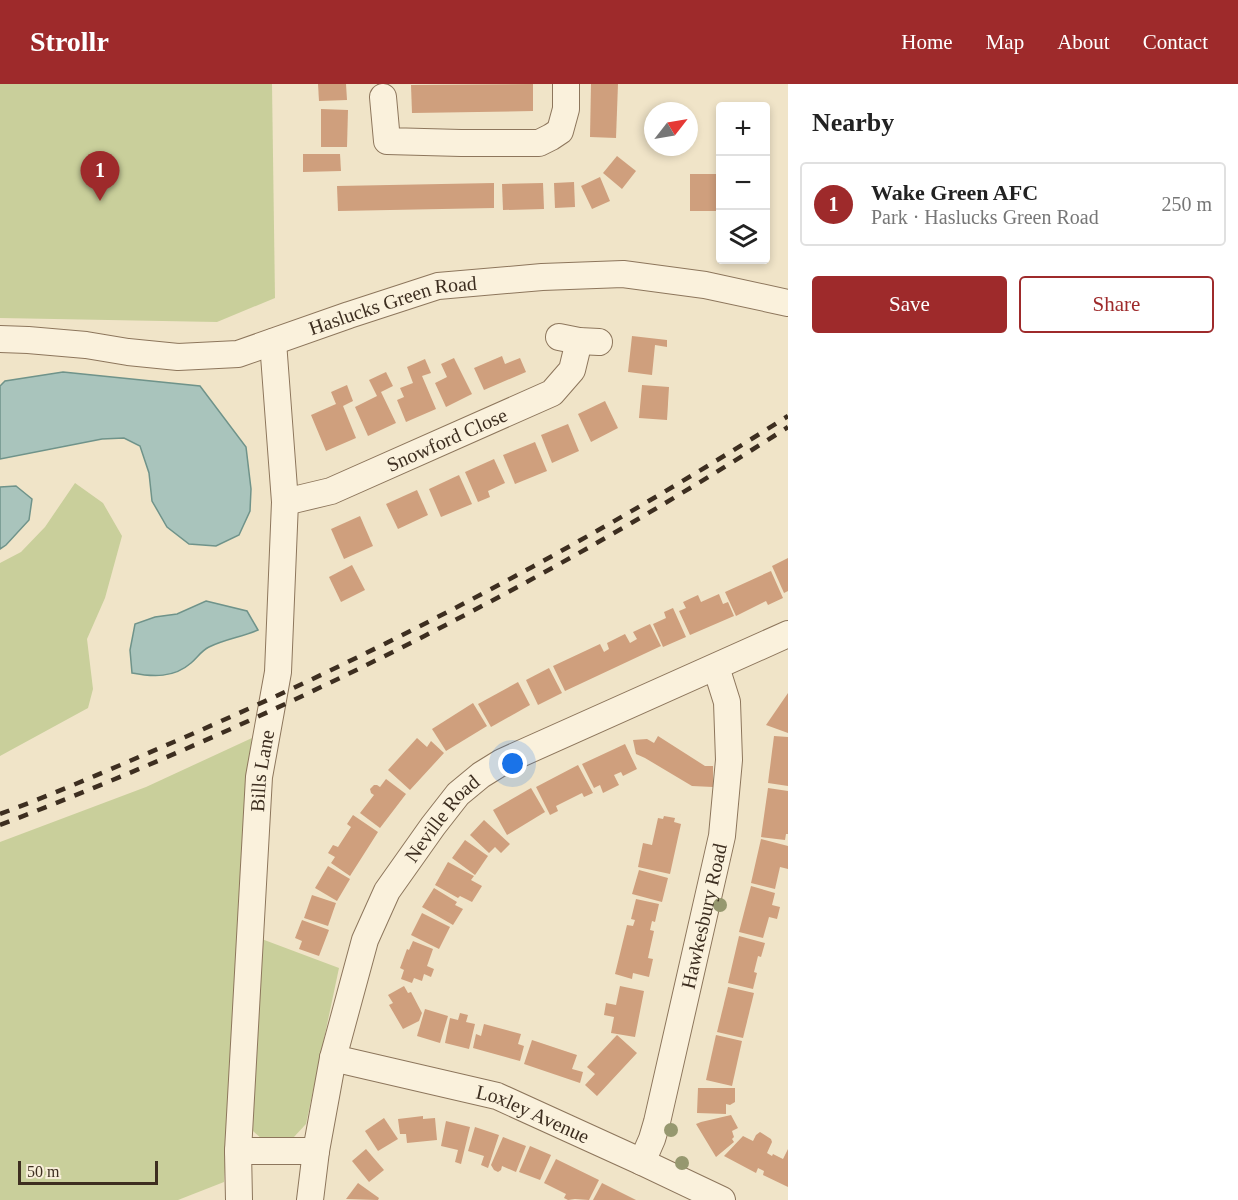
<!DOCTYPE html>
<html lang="en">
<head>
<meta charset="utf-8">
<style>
	:root { --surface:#fff; --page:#f6f6f6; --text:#222; --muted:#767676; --line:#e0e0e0; --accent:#9e2a2b }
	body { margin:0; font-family:"Times New Roman",serif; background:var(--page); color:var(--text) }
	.controls { position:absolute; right:18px; top:18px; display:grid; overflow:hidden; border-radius:6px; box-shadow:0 3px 9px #0003 }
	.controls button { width:54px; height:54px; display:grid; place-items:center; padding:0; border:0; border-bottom:2px solid var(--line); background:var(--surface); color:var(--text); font:30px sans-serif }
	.compass { position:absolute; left:644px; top:18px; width:54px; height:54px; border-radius:50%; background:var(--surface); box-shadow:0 3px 9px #0003; rotate:59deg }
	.scale { position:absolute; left:18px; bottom:15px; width:140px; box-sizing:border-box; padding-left:6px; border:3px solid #3d2e20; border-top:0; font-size:16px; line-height:21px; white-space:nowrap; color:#3d2e20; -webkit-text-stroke:4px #f7eed8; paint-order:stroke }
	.you { position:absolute; left:513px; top:680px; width:21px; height:21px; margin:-15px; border:4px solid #fff; border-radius:50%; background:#1a73e8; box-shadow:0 0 0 9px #1a73e833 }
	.badge { display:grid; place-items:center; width:39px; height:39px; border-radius:50%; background:var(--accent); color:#fff; font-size:20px; font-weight:700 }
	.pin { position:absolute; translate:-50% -50px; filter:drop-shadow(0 2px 3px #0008) }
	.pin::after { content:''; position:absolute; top:32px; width:21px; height:18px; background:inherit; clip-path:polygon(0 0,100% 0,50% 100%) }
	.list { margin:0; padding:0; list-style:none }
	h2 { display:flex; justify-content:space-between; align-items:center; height:78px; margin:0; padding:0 24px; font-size:26px }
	h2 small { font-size:20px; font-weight:400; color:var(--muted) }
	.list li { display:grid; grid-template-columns:39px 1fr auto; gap:18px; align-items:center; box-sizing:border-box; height:84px; margin:0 12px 12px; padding:0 12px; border:2px solid var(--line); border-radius:6px }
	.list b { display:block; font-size:22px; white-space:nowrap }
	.list p { margin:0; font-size:20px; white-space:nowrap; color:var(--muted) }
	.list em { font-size:20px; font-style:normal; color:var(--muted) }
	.actions { display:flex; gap:12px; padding:18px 24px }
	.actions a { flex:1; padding:14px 0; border:2px solid var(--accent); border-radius:6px; text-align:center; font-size:21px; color:var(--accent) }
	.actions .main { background:var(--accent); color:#fff }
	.icon { flex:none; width:33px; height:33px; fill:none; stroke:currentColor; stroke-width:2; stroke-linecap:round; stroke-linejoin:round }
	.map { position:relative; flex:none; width:788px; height:1116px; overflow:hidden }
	header { display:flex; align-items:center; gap:36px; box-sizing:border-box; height:84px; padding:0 30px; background:var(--accent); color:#fff }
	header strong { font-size:28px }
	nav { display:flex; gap:33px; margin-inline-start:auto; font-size:21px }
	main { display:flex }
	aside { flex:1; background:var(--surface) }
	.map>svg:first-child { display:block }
	.green { fill:#c9cf9b }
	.water { fill:#a9c4bc; stroke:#6f938a; stroke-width:1.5 }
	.building { fill:#cf9f7d }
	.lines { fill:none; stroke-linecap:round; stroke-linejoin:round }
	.minor-casing { stroke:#8d765c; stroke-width:28 }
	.minor { stroke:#faf1dc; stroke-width:26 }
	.rail { stroke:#3d2e20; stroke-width:4.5; stroke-dasharray:10 10; stroke-linecap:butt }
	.tree { fill:#96986f }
	.labels { text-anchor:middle; stroke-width:4.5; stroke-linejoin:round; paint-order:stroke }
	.street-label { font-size:20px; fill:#3d2e20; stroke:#f7eed8 }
</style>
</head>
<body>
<header>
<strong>Strollr</strong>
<nav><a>Home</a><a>Map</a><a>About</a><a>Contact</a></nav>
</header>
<main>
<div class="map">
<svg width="788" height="1116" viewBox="0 0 788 1116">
	<rect width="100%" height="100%" fill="#f0e4c8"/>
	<g class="green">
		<polygon points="0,0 272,0 275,214 217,238 0,234"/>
		<polygon points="75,399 103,419 122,452 105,514 87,555 93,605 88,624 0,672 0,479 21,468 45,443"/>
		<polygon points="252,654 246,696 237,904 224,1098 178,1116 0,1116 0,758 146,703"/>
		<polygon points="259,854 339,884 306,1040 293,1054 262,1055 253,1047"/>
	</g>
	<g class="water">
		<polygon points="63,288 200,302 246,363 251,405 250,427 239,451 216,462 189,460 167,443 152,417 149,389 140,362 124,354 102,355 0,375 0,302 5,297"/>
		<polygon points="16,402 32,415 29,436 6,461 0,465 0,403"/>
		<path d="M206,517l41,10 11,19c-16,7 -33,9 -49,17 -8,4 -11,10 -18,16 -17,15 -38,14 -59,10l-2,-23 5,-26 20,-7 22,-3z"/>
	</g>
	<g class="building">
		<polygon points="318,0 346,0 347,16 319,17"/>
		<polygon points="533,0 533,27 412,29 411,1"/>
		<polygon points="591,0 618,0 616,54 590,53"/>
		<polygon points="321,25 348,26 347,63 321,63"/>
		<polygon points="303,70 340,70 341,87 303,88"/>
		<polygon points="617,72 636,87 622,105 603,89"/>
		<rect x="690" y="90" width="30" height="37"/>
		<polygon points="600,93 610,117 592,125 581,102"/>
		<polygon points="574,98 575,123 555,124 554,99"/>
		<polygon points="494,99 494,124 338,127 337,102"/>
		<polygon points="543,99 544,125 503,126 502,100"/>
		<polygon points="632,252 667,256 667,263 655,261 652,291 628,288"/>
		<polygon points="502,272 505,280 520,274 526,288 484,306 474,284"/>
		<polygon points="454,274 472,310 446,323 435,299 447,293 441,280"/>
		<polygon points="425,275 431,289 422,292 436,325 406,338 397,316 404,313 400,304 413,299 407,283"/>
		<polygon points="386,288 393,302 381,308 396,339 368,352 355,323 377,312 369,296"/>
		<polygon points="347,301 353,317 343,322 356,354 326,367 311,331 336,320 331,308"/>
		<polygon points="642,301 669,303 667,336 639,334"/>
		<polygon points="605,317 618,344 591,358 578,330"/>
		<polygon points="568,340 579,367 552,379 541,351"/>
		<polygon points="535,358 547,387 515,400 503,371"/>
		<polygon points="494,375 505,399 488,407 490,413 478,418 465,388"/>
		<polygon points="459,391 472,420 441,433 429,405"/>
		<polygon points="417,406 428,431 398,445 386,420"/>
		<polygon points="360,432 373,462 344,475 331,445"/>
		<polygon points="788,474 788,507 784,509 772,482"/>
		<polygon points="352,481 365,506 341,518 329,493"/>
		<polygon points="771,487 783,514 768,521 766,517 736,532 725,508"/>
		<polygon points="719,510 723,520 728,518 734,532 690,551 679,527 686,524 683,518 698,511 701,518"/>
		<polygon points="673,524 686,553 663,563 653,540 666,534 664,528"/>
		<polygon points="650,540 661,562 565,607 553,582 600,560 604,568 609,565 607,559 625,550 630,559 637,555 633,548"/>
		<polygon points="549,584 562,609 538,621 526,596"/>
		<polygon points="518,598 530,621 491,643 478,620"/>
		<polygon points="788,609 788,649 766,641"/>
		<polygon points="473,619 487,642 446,667 432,645"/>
		<polygon points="658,652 705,682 713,682 713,703 692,702 645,674 636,670 633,656 647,655 654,659"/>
		<polygon points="774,652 788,653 788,702 768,699"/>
		<polygon points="417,654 427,663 431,657 444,669 410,706 388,686"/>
		<polygon points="625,660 637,685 623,692 621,688 614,691 619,701 603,709 600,701 594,704 582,680"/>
		<polygon points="578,681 593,709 584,713 582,709 556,722 558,727 550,731 536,703"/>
		<polygon points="386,695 406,710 380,744 360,729 374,711 371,709 370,705 374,701 377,701 380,703"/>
		<polygon points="531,704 545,728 507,751 493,726"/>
		<polygon points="768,704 788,707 788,750 786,750 785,756 761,753"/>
		<polygon points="353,731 378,748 350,792 331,779 335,773 328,769 333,761 338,763 351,743 347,740"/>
		<polygon points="664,732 675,734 674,738 681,740 670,790 638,783 643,759 652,761 658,734 663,735"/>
		<polygon points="484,736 510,760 501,769 495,763 489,769 470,751"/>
		<polygon points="761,755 788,762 788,785 780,783 775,805 751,799"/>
		<polygon points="465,756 488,772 475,791 452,774"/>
		<polygon points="448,778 474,792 471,796 482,802 472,818 460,812 458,814 435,801"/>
		<polygon points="328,782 350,795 337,817 315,804"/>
		<polygon points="639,786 668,794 662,818 632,810"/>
		<polygon points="751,802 775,809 772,821 780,823 777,835 769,833 763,854 739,848"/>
		<polygon points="434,804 457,818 455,821 463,825 453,841 422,823"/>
		<polygon points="312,811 336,819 328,842 304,834"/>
		<polygon points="636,815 659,820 655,838 652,837 650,846 654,847 648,874 653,875 649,893 633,889 632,895 615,890 627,841 633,842 635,836 631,835"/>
		<polygon points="422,829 450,843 439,865 411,851"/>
		<polygon points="302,836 329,846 319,872 299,865 302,857 295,854"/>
		<polygon points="739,852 765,859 761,873 758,872 754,888 757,889 753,905 728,899"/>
		<polygon points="413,857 433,865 427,882 434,885 431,893 424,890 422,897 414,894 412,899 401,895 404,886 400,884 407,865 409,866"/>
		<polygon points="404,902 408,909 411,908 422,929 419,937 403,945 389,921 393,919 388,911"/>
		<polygon points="620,902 644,907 635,953 611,949 614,933 604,931 606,919 616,921"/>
		<polygon points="728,903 754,909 743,954 717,948"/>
		<polygon points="425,925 448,932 440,959 417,952"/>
		<polygon points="460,929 468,931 466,938 475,940 469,965 445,959 450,934 458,936"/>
		<polygon points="484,940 521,950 518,960 524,962 520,977 473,964 476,950 481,952"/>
		<polygon points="617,951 637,969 597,1012 585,1001 595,990 587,983"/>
		<polygon points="716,951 742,957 732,1002 706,996"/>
		<polygon points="532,956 577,971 572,985 583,988 580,999 524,980"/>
		<polygon points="698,1004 735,1004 735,1018 730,1021 726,1020 726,1030 697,1029"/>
		<polygon points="731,1031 738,1044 732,1047 734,1053 732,1055 734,1058 716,1073 696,1040 701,1038"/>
		<polygon points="423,1032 423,1035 435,1034 437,1056 407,1059 406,1050 400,1050 398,1035"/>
		<polygon points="384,1034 398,1055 378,1067 365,1047"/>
		<polygon points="446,1037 470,1043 461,1080 455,1078 458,1066 441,1062"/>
		<polygon points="475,1043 499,1051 488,1084 481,1081 484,1072 468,1067"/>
		<polygon points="760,1048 771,1055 772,1058 767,1069 772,1072 773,1070 783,1075 788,1065 788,1103 763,1091 764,1087 758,1084 756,1089 724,1072 743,1052 753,1057 756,1051"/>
		<polygon points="503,1053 526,1062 516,1088 502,1082 501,1086 498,1088 494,1086 491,1081"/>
		<polygon points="530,1062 551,1071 540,1096 519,1088"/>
		<polygon points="366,1065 384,1086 369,1098 352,1077"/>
		<polygon points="556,1075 599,1096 589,1116 575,1115 568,1116 564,1114 566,1110 544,1099"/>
		<polygon points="358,1099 379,1114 378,1116 346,1115"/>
		<polygon points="602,1099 636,1116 593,1116"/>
	</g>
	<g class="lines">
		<defs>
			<g id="minor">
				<polyline points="383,13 387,57 461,59 539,59 551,53 560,47 566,25 566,0"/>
				<polyline points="559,253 579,257 599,258"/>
				<path id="s1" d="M0,255l28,1 58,5 42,7 50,5 60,-3 111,-39 89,-29 104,-9 81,-3 82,11 83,18"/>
				<path id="s2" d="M285,418l46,-11 221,-98 20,-23 7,-29"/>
				<path id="s3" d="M333,974l164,38 145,66 80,38"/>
				<polyline points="238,1067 316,1067"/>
				<path id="s4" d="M642,1078l10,-23 5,-17 65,-286 7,-76 -2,-58 -11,-35"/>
				<path id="s5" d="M239,1116l-1,-49 21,-374 19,-105 7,-170 -12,-160"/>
				<path id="s6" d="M310,1116l6,-49 17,-93 32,-118 22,-49 46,-65 25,-32 23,-19 21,-13 286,-128"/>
			</g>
		</defs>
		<use href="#minor" class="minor-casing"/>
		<use href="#minor" class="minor"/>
		<g class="rail">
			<path d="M0,730c59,-22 118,-48 176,-73 212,-92 417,-201 612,-325"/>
			<path d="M0,741c274,-105 541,-239 788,-398"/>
		</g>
	</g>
	<g class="tree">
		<circle cx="720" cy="821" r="7"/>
		<circle cx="671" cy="1046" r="7"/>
		<circle cx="682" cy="1079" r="7"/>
	</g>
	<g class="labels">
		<g class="street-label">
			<text dy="7" stroke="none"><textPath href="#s1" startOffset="402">Haslucks Green Road</textPath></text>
			<text dy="7" stroke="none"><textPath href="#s2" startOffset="174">Snowford Close</textPath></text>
			<text dy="7" stroke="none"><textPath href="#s5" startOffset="430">Bills Lane</textPath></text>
			<text dy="7" stroke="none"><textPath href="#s6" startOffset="411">Neville Road</textPath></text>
			<text dy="7" stroke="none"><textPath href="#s4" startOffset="254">Hawkesbury Road</textPath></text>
			<text dy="7" stroke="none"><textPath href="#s3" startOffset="208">Loxley Avenue</textPath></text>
		</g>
	</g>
</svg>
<div class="controls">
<button>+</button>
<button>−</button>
<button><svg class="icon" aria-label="layers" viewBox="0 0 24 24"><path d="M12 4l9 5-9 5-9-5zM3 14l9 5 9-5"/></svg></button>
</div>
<svg class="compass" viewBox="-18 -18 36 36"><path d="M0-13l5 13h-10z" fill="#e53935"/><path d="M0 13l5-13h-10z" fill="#767676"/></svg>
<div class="scale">50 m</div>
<div class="you"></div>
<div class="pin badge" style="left:100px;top:117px">1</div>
</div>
<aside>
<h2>Nearby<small></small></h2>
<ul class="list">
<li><span class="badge">1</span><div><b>Wake Green AFC</b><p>Park · Haslucks Green Road</p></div><em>250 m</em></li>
</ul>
<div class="actions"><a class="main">Save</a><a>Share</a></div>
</aside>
</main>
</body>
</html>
